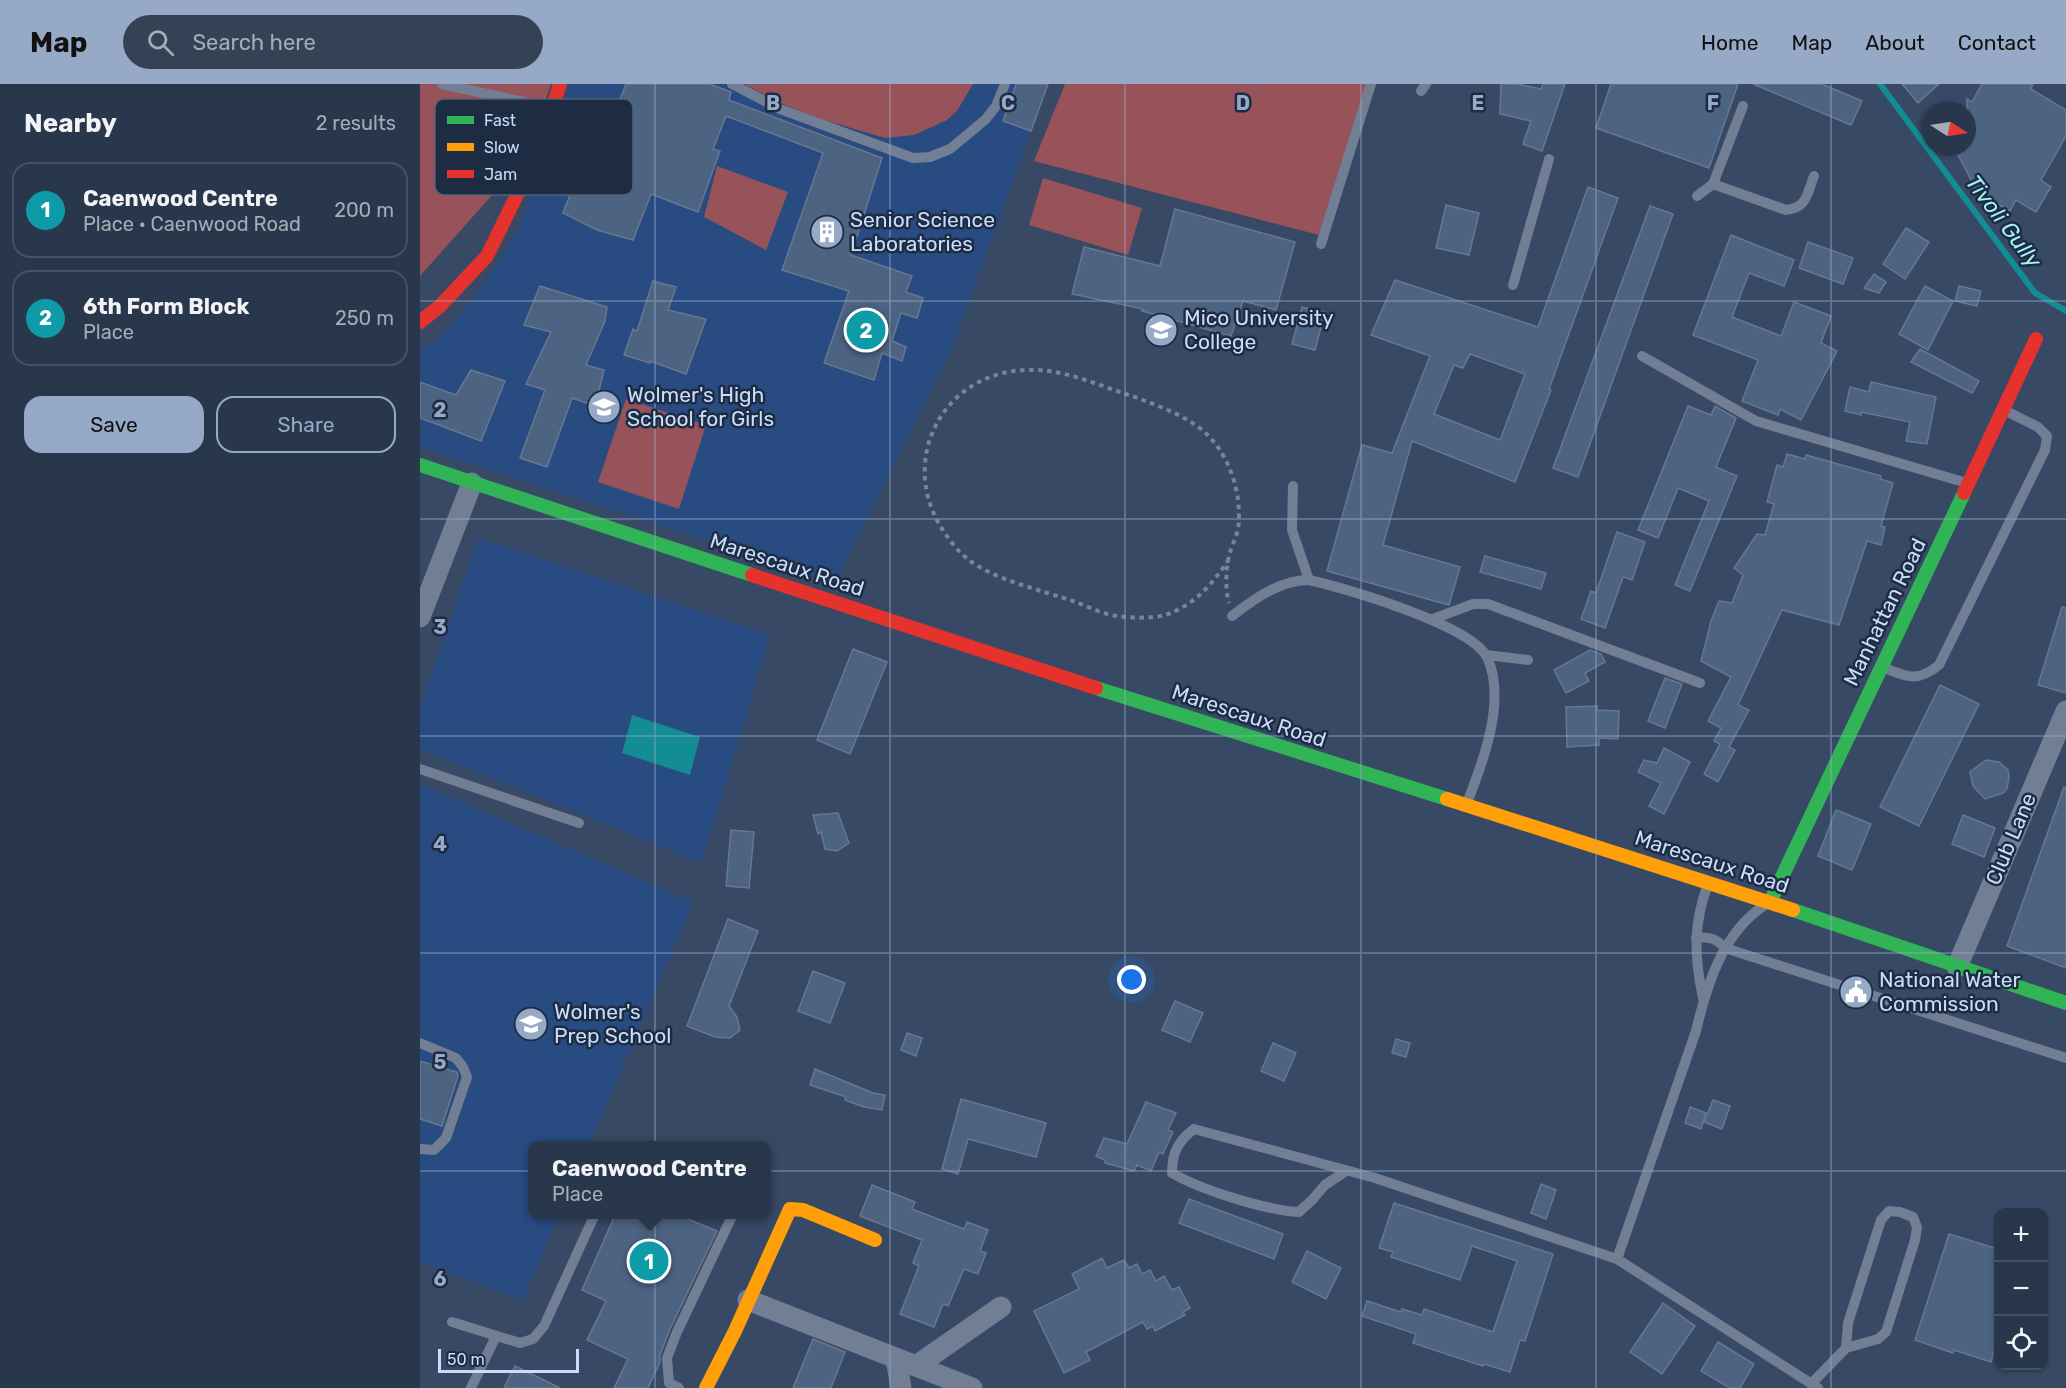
<!DOCTYPE html>
<html lang="en">
<head>
<meta charset="utf-8">
<style>
	:root { --surface:#29374c; --page:#354256; --text:#f1f3f6; --muted:#a5acb5; --line:#455164; --accent:#96a9c6 }
	body { margin:0; font-family:Rubik,sans-serif; background:var(--page); color:var(--text) }
	.controls { position:absolute; right:18px; bottom:18px; display:grid; overflow:hidden; border-radius:12px; box-shadow:0 2px 4px #0004 }
	.controls button { width:54px; height:54px; display:grid; place-items:center; padding:0; border:0; border-bottom:2px solid var(--line); background:var(--surface); color:var(--text); font:30px sans-serif }
	.compass { position:absolute; left:1502px; top:18px; width:54px; height:54px; border-radius:50%; background:var(--surface); box-shadow:0 2px 4px #0004; rotate:102deg }
	.scale { position:absolute; left:18px; bottom:15px; width:141px; box-sizing:border-box; padding-left:6px; border:3px solid #c9ddfb; border-top:0; font-size:16px; line-height:21px; white-space:nowrap; color:#c9ddfb; -webkit-text-stroke:4px #1d2c43; paint-order:stroke }
	.you { position:absolute; left:712px; top:896px; width:21px; height:21px; margin:-15px; border:4px solid #fff; border-radius:50%; background:#1a73e8; box-shadow:0 0 0 9px #1a73e833 }
	.badge { display:grid; place-items:center; width:39px; height:39px; border-radius:50%; background:var(--accent); color:#fff; font-size:20px; font-weight:700 }
	.pin { position:absolute; translate:-50% -50%; border:3px solid #fff; box-shadow:0 2px 6px #0006 }
	.popup { position:absolute; left:108px; top:1057px; width:243px; height:78px; box-sizing:border-box; display:grid; place-content:center; border-radius:12px; background:var(--surface); filter:drop-shadow(0 2px 4px #0005); font-size:20px; white-space:nowrap; color:var(--muted) }
	.popup b { font-size:22px; color:var(--text) }
	.popup::after { content:''; position:absolute; left:50%; top:100%; margin-left:-12px; border:12px solid transparent; border-top-color:var(--surface) }
	.list { margin:0; padding:0; list-style:none }
	h2 { display:flex; justify-content:space-between; align-items:center; height:78px; margin:0; padding:0 24px; font-size:26px }
	h2 small { font-size:20px; font-weight:400; color:var(--muted) }
	.list li { display:grid; grid-template-columns:39px 1fr auto; gap:18px; align-items:center; box-sizing:border-box; height:96px; margin:0 12px 12px; padding:0 12px; border:2px solid var(--line); border-radius:18px }
	.list b { display:block; font-size:22px; white-space:nowrap }
	.list p { margin:0; font-size:20px; white-space:nowrap; color:var(--muted) }
	.list em { font-size:20px; font-style:normal; color:var(--muted) }
	.actions { display:flex; gap:12px; padding:18px 24px }
	.actions a { flex:1; padding:14px 0; border:2px solid var(--accent); border-radius:18px; text-align:center; font-size:21px; color:var(--accent) }
	.actions .main { background:var(--accent); color:#111 }
	.icon { flex:none; width:33px; height:33px; fill:none; stroke:currentColor; stroke-width:2; stroke-linecap:round; stroke-linejoin:round }
	.map { position:relative; flex:none; width:1646px; height:1304px; overflow:hidden }
	header { display:flex; align-items:center; gap:36px; box-sizing:border-box; height:84px; padding:0 30px; background:var(--accent); color:#111 }
	header strong { font-size:28px }
	nav { display:flex; gap:33px; margin-inline-start:auto; font-size:21px }
	.search { width:420px; height:54px; background:var(--page); display:flex; align-items:center; gap:15px; box-sizing:border-box; padding:0 21px; border-radius:33px; color:var(--muted); font-size:22px }
	main { display:flex }
	aside { flex:1; background:var(--surface) }
	.map>svg:first-child { display:block }
	.built { fill:#284b81 }
	.green { fill:#975359 }
	.water { fill:#138c93 }
	.lines { fill:none; stroke-linecap:round; stroke-linejoin:round }
	.stream { stroke:#138c93; stroke-width:6 }
	.building { fill:#4d6382; stroke:#68778f; stroke-width:1.5; fill-rule:evenodd }
	.path { stroke:#788598; stroke-width:4; stroke-dasharray:4.5 4.5; stroke-linecap:butt }
	.lane { stroke:#717e93; stroke-width:10 }
	.street { stroke:#717e93; stroke-width:21 }
	.fast { stroke:#30b455; stroke-width:14 }
	.slow { stroke:#ff9f0a; stroke-width:14 }
	.jam { stroke:#e5322d; stroke-width:14 }
	.grid { fill:none; stroke:#96a9c6; stroke-width:1.5; stroke-opacity:0.55 }
	.labels { text-anchor:middle; stroke-width:5; stroke-linejoin:round; paint-order:stroke }
	.poi-label { font-size:21px; fill:#c9ddfb; stroke:#1d2c43; text-anchor:start }
	.street-label { font-size:21px; fill:#c9ddfb; stroke:#1d2c43 }
	.water-label { font-size:22px; font-style:italic; fill:#a3f4f7; stroke:#1d2c43 }
	.key { fill:#1d2c43; stroke:#51617a; stroke-width:1.5 }
	.key-label { font-size:16px; fill:#c9ddfb }
	.grid-label { font-size:20px; text-anchor:middle; font-weight:bold; fill:#96a9c6; stroke:#1d2c43; stroke-width:5; stroke-linejoin:round; paint-order:stroke }
</style>
</head>
<body>
<header>
<strong>Map</strong>
<div class="search"><svg class="icon" aria-label="search" viewBox="0 0 24 24"><circle cx="10" cy="10" r="6"/><path d="M15 15l6 6"/></svg>Search here</div>
<nav><a>Home</a><a>Map</a><a>About</a><a>Contact</a></nav>
</header>
<main>
<aside>
<h2>Nearby<small>2 results</small></h2>
<ul class="list">
<li><span class="badge" style="background:#0f9aa8">1</span><div><b>Caenwood Centre</b><p>Place · Caenwood Road</p></div><em>200 m</em></li>
<li><span class="badge" style="background:#0f9aa8">2</span><div><b>6th Form Block</b><p>Place</p></div><em>250 m</em></li>
</ul>
<div class="actions"><a class="main">Save</a><a>Share</a></div>
</aside>
<div class="map">
<svg width="1646" height="1304" viewBox="0 0 1646 1304">
	<rect width="100%" height="100%" fill="#374965"/>
	<g class="built">
		<polygon points="150,0 628,0 532,264 414,500 318,467 0,363 0,266 17,257 57,210 99,144"/>
		<polygon points="58,454 350,551 282,779 0,665 0,625"/>
		<polygon points="0,700 273,818 169,1061 112,1062 112,1130 139,1131 103,1216 0,1178"/>
	</g>
	<g class="green">
		<polygon points="0,0 131,0 106,73 0,192"/>
		<polygon points="324,0 553,0 537,27 527,36 494,51 465,54 401,35 358,18"/>
		<polygon points="645,0 947,0 899,151 614,77"/>
		<polygon points="297,82 368,108 346,166 284,133"/>
		<polygon points="623,94 722,124 708,171 609,141"/>
		<polygon points="206,315 286,341 259,425 178,398"/>
	</g>
	<polygon class="water" points="212,631 280,653 270,691 202,669"/>
	<g class="lines">
		<polyline class="stream" points="1460,0 1615,209 1646,227"/>
	</g>
	<g class="building">
		<polygon points="206,0 290,0 311,8 309,16 462,74 431,171 492,192 486,208 503,214 497,234 481,229 472,257 486,263 482,277 462,269 454,296 404,279 429,207 362,186 403,69 306,32 293,65 300,67 278,128 231,110 213,156 177,146 143,129 181,32 192,36"/>
		<polygon points="596,0 628,0 611,47 583,37"/>
		<polygon points="1081,0 1097,0 1121,5 1123,0 1145,0 1122,67 1103,60 1111,37 1080,30"/>
		<polygon points="1191,0 1318,0 1289,84 1176,44"/>
		<polygon points="1333,0 1402,0 1442,17 1431,41"/>
		<polygon points="1482,0 1519,0 1498,19"/>
		<polygon points="1562,0 1613,0 1611,5 1646,26 1646,52 1621,96 1631,103 1616,128 1596,116 1590,127 1558,109 1535,65 1538,63 1547,63 1547,15 1552,18"/>
		<path d="M1168,103l30,11 -69,191 2,1 -36,92 -103,-41 -29,104 77,22 -11,38 -122,-34 35,-126 30,8 38,-97 -59,-21 24,-55 143,47zM1050,270l55,20 -25,66 -66,-26 20,-49 9,3z"/>
		<polygon points="1026,121 1059,129 1049,171 1016,164"/>
		<polygon points="1230,122 1253,130 1158,393 1133,384"/>
		<polygon points="755,125 875,158 856,226 823,217 811,252 722,227 723,225 652,210 664,163 740,182"/>
		<polygon points="1486,144 1509,158 1485,195 1463,180"/>
		<polygon points="1311,151 1374,176 1364,202 1329,189 1312,233 1361,252 1374,218 1411,232 1401,259 1417,267 1381,336 1360,325 1358,331 1322,317 1338,276 1273,251"/>
		<polygon points="1388,158 1433,174 1423,200 1379,184"/>
		<polygon points="1454,190 1466,198 1459,209 1444,204"/>
		<polygon points="233,197 256,203 248,226 286,235 266,290 230,277 230,279 204,271 213,245 217,247"/>
		<polygon points="120,202 187,223 185,237 166,281 184,286 175,322 152,314 127,383 100,374 125,306 106,300 131,248 104,241"/>
		<polygon points="1505,202 1533,217 1508,266 1479,250"/>
		<polygon points="1539,202 1561,207 1557,222 1535,217"/>
		<polygon points="882,223 905,228 895,266 872,260"/>
		<polygon points="1500,265 1559,297 1552,309 1491,278"/>
		<polygon points="51,286 85,297 61,357 0,334 0,298 36,311"/>
		<polygon points="1451,298 1516,313 1507,360 1486,357 1490,338 1441,328 1441,331 1425,327 1430,303 1449,308"/>
		<polygon points="1268,322 1291,331 1295,322 1316,334 1296,383 1317,392 1270,507 1255,501 1289,417 1258,404 1238,454 1218,446"/>
		<polygon points="1367,370 1385,375 1386,371 1461,392 1460,395 1473,399 1461,442 1465,443 1461,461 1447,457 1419,541 1362,526 1318,621 1329,626 1309,663 1315,666 1298,698 1284,690 1300,660 1294,657 1301,644 1288,637 1311,593 1281,577 1291,537 1299,517 1312,519 1323,491 1314,484 1337,450 1345,451 1354,420 1347,418 1357,381 1363,383"/>
		<polygon points="1197,448 1225,458 1212,496 1203,493 1185,544 1161,535 1171,507 1176,509"/>
		<polygon points="1065,472 1126,489 1121,505 1060,488"/>
		<polygon points="1642,523 1646,524 1646,609 1618,601"/>
		<polygon points="433,565 467,578 430,670 397,656"/>
		<polygon points="1170,566 1181,570 1185,578 1165,589 1169,597 1146,609 1134,586"/>
		<polygon points="1245,594 1262,600 1245,644 1228,637"/>
		<polygon points="1520,601 1559,620 1499,742 1460,723"/>
		<polygon points="1177,622 1177,626 1199,627 1198,655 1179,654 1179,661 1147,663 1146,623"/>
		<polygon points="1244,664 1270,678 1244,730 1229,722 1241,699 1218,688 1224,676 1237,679"/>
		<polygon points="1566,676 1579,678 1588,686 1589,693 1587,705 1583,709 1565,715 1553,702 1550,688"/>
		<polygon points="1644,703 1646,704 1646,884 1587,862"/>
		<polygon points="1416,726 1451,740 1432,786 1398,772"/>
		<polygon points="418,729 429,759 417,767 405,765 401,748 398,750 393,731"/>
		<polygon points="1543,731 1575,744 1564,773 1532,760"/>
		<polygon points="311,746 334,748 329,804 306,802"/>
		<polygon points="308,835 338,847 309,922 317,933 320,946 310,954 295,953 267,942"/>
		<polygon points="393,887 425,899 410,939 378,927"/>
		<polygon points="755,917 783,929 770,958 742,946"/>
		<polygon points="487,949 502,954 496,972 481,966"/>
		<polygon points="976,955 990,959 986,973 972,969"/>
		<polygon points="853,959 876,969 864,997 841,987"/>
		<polygon points="0,977 37,988 38,992 22,1042 0,1035"/>
		<polygon points="395,985 453,1009 465,1011 462,1026 444,1023 425,1016 426,1013 390,1001"/>
		<polygon points="541,1015 626,1039 616,1073 548,1055 538,1090 522,1085"/>
		<polygon points="1293,1016 1310,1022 1302,1045 1284,1038"/>
		<polygon points="726,1018 756,1029 748,1046 753,1048 743,1070 739,1068 731,1087 717,1081 714,1087 685,1079 685,1076 676,1072 684,1054 707,1060"/>
		<polygon points="1270,1023 1286,1029 1281,1045 1265,1039"/>
		<polygon points="1121,1100 1136,1106 1126,1135 1111,1129"/>
		<polygon points="452,1101 495,1118 492,1125 544,1145 547,1138 568,1146 560,1167 566,1169 558,1190 544,1185 528,1222 523,1220 514,1243 480,1230 499,1182 493,1179 502,1156 440,1132"/>
		<polygon points="769,1115 863,1150 854,1175 759,1139"/>
		<polygon points="974,1119 1133,1170 1105,1257 1100,1256 1090,1288 1064,1280 1063,1282 993,1259 996,1250 942,1232 947,1217 981,1228 982,1225 1002,1231 1004,1225 1073,1248 1097,1177 1052,1162 1040,1196 971,1173 973,1168 959,1164"/>
		<polygon points="195,1131 258,1131 297,1147 250,1245 240,1271 240,1278 228,1304 194,1304 208,1275 167,1256 186,1217 162,1206"/>
		<polygon points="1529,1150 1578,1165 1578,1264 1575,1263 1571,1278 1534,1266 1533,1269 1495,1256"/>
		<polygon points="887,1167 921,1184 906,1215 872,1198"/>
		<polygon points="682,1174 687,1184 704,1176 709,1184 717,1180 722,1190 730,1186 736,1197 744,1192 752,1206 759,1203 770,1224 763,1228 765,1231 735,1247 733,1242 727,1245 723,1238 666,1268 670,1276 644,1289 614,1227 659,1205 652,1190"/>
		<polygon points="1243,1219 1275,1242 1242,1290 1210,1268"/>
		<polygon points="393,1255 425,1268 411,1304 373,1304"/>
		<polygon points="1298,1258 1334,1280 1320,1304 1310,1304 1281,1287"/>
		<polygon points="95,1282 140,1304 84,1304"/>
	</g>
	<g class="lines">
		<path class="path" d="M809,475c-15,23 -33,45 -61,55 -15,5 -36,4 -51,2 -15,-2 -30,-10 -44,-15 -30,-10 -80,-22 -104,-41 -8,-6 -17,-16 -22,-24 -53,-71 -6,-166 83,-166 34,-1 67,15 99,25 22,8 48,17 68,31 31,22 46,66 41,103 -2,10 -7,18 -9,27 -3,13 -4,33 0,47"/>
		<g class="lane">
			<polyline points="22,0 131,24"/>
			<polyline points="312,0 360,25 493,74 510,73 530,65 566,35 576,22 585,0"/>
			<polyline points="1001,7 1006,0"/>
			<path d="M1293,100l73,26c21,-2 21,-16 28,-34"/>
			<polyline points="1277,112 1293,100 1323,22"/>
			<polyline points="901,160 951,0"/>
			<polyline points="1093,201 1129,75"/>
			<polyline points="1222,272 1336,337 1547,399"/>
			<polyline points="873,402 872,446 889,496"/>
			<path d="M812,532c22,-17 48,-36 77,-36 36,8 162,45 178,77 20,43 -4,105 -20,146"/>
			<polyline points="1013,535 1053,520 1068,520 1280,599"/>
			<polyline points="1066,571 1108,576"/>
			<path d="M1463,583c24,10 34,16 56,-2l106,-215 2,-14 -9,-9 -34,-17"/>
			<polyline points="0,685 159,739"/>
			<path d="M1276,854c13,-2 21,1 29,10l341,110"/>
			<path d="M1283,914c-9,-42 -10,-74 5,-114"/>
			<polyline points="0,959 36,974 43,983 47,993 26,1054 14,1066 0,1065"/>
			<path d="M926,1087l-21,14 -13,15 -13,12c-34,-2 -98,-22 -127,-39 0,-20 6,-32 22,-44l181,49 242,81 201,129"/>
			<path d="M1197,1175l79,-228c11,-47 27,-99 69,-126"/>
			<polyline points="32,1238 100,1259 113,1255 124,1242 175,1130"/>
			<polyline points="1391,1300 1426,1264 1458,1255 1466,1248 1495,1156 1497,1143 1493,1133 1480,1128 1469,1127 1461,1136 1428,1239 1426,1264"/>
			<polyline points="51,1304 76,1252"/>
			<polyline points="259,1304 249,1299 247,1274 257,1248 313,1130"/>
		</g>
		<g class="street">
			<polyline points="0,533 52,399"/>
			<polyline points="1537,883 1646,627"/>
			<polyline points="328,1216 552,1304"/>
			<polyline points="476,1275 481,1304"/>
			<polyline points="496,1282 581,1223"/>
		</g>
		<g class="fast">
			<polyline points="0,381 332,491"/>
			<polyline points="676,604 1027,715"/>
			<polyline points="1350,818 1544,409"/>
			<polyline points="1373,826 1646,919"/>
		</g>
		<g class="slow">
			<polyline points="1027,715 1373,826"/>
			<polyline points="286,1304 315,1247 370,1125 383,1126 455,1156"/>
		</g>
		<g class="jam">
			<polyline points="0,238 20,222 67,172 119,66 140,0"/>
			<polyline points="1544,409 1616,255"/>
			<polyline points="332,491 676,604"/>
		</g>
	</g>
	<path class="grid" d="M235,0v1304M470,0v1304M705,0v1304M941,0v1304M1176,0v1304M1411,0v1304M0,217h1646M0,435h1646M0,652h1646M0,869h1646M0,1087h1646"/>
	<defs>
		<symbol id="building-disc" viewBox="-11 -11 22 22"><circle r="9.5" fill="#96a9c6" stroke="#1d2c43"/><path d="M-4-6H4V6H1V3H-1V6H-4ZM-2.5-4.3h1.7v1.8h-1.7ZM.8-4.3h1.7v1.8H.8ZM-2.5-1h1.7V.8h-1.7ZM.8-1h1.7V.8H.8Z" fill="#fff"/></symbol>
		<symbol id="university-disc" viewBox="-11 -11 22 22"><circle r="9.5" fill="#96a9c6" stroke="#1d2c43"/><path d="M0-5L7-2L0 1L-7-2ZM-4 1L0 2.5L4 1V4Q0 6-4 4Z" fill="#fff"/></symbol>
		<symbol id="school-disc" viewBox="-11 -11 22 22"><circle r="9.5" fill="#96a9c6" stroke="#1d2c43"/><path d="M0-5L7-2L0 1L-7-2ZM-4 1L0 2.5L4 1V4Q0 6-4 4Z" fill="#fff"/></symbol>
		<symbol id="civic-disc" viewBox="-11 -11 22 22"><circle r="9.5" fill="#96a9c6" stroke="#1d2c43"/><path d="M-.6-6.5H3V-4.5H.6V-3L4-1V1h2V6H-6V1h2V-1L-.6-3ZM-1.2 2.5V6h2.4V2.5Z" fill="#fff"/></symbol>
	</defs>
	<g fill-rule="evenodd">
		<use href="#building-disc" x="388" y="129" width="38" height="38"/>
		<use href="#university-disc" x="722" y="227" width="38" height="38"/>
		<use href="#school-disc" x="165" y="304" width="38" height="38"/>
		<use href="#civic-disc" x="1417" y="889" width="38" height="38"/>
		<use href="#school-disc" x="92" y="921" width="38" height="38"/>
	</g>
	<g class="labels">
		<g class="poi-label">
			<text x="430" y="143">Senior Science<tspan x="430" dy="24">Laboratories</tspan></text>
			<text x="764" y="241">Mico University<tspan x="764" dy="24">College</tspan></text>
			<text x="207" y="318">Wolmer's High<tspan x="207" dy="24">School for Girls</tspan></text>
			<text x="1459" y="903">National Water<tspan x="1459" dy="24">Commission</tspan></text>
			<text x="134" y="935">Wolmer's<tspan x="134" dy="24">Prep School</tspan></text>
		</g>
		<g class="street-label">
			<text transform="translate(367 481) rotate(18)" y="7">Marescaux Road</text>
			<text transform="translate(1465 528) rotate(-64)" y="7">Manhattan Road</text>
			<text transform="translate(829 632) rotate(18)" y="7">Marescaux Road</text>
			<text transform="translate(1591 755) rotate(-67)" y="7">Club Lane</text>
			<text transform="translate(1292 778) rotate(18)" y="7">Marescaux Road</text>
		</g>
		<g class="water-label">
			<text transform="translate(1584 137) rotate(53)" y="8">Tivoli Gully</text>
		</g>
	</g>
	<rect x="15" y="15" width="198" height="96" rx="9" class="key"/>
	<rect x="27" y="32" width="27" height="8" fill="#30b455"/>
	<rect x="27" y="59" width="27" height="8" fill="#ff9f0a"/>
	<rect x="27" y="86" width="27" height="8" fill="#e5322d"/>
	<g class="key-label">
		<text x="64" y="42">Fast</text>
		<text x="64" y="69">Slow</text>
		<text x="64" y="96">Jam</text>
	</g>
	<g class="grid-label">
		<text x="353" y="26">B</text>
		<text x="588" y="26">C</text>
		<text x="823" y="26">D</text>
		<text x="1058" y="26">E</text>
		<text x="1293" y="26">F</text>
		<text x="20" y="333">2</text>
		<text x="20" y="550">3</text>
		<text x="20" y="767">4</text>
		<text x="20" y="985">5</text>
		<text x="20" y="1202">6</text>
	</g>
</svg>
<div class="controls">
<button>+</button>
<button>−</button>
<button><svg class="icon" aria-label="locate" viewBox="0 0 24 24"><circle cx="12" cy="12" r="6"/><path d="M12 2v4M12 18v4M2 12h4M18 12h4"/></svg></button>
</div>
<svg class="compass" viewBox="-18 -18 36 36"><path d="M0-13l5 13h-10z" fill="#e53935"/><path d="M0 13l5-13h-10z" fill="#a5acb5"/></svg>
<div class="scale">50 m</div>
<div class="you"></div>
<div class="pin badge" style="left:229px;top:1177px;background:#0f9aa8">1</div>
<div class="popup"><b>Caenwood Centre</b>Place</div>
<div class="pin badge" style="left:446px;top:246px;background:#0f9aa8">2</div>
</div>
</main>
</body>
</html>
